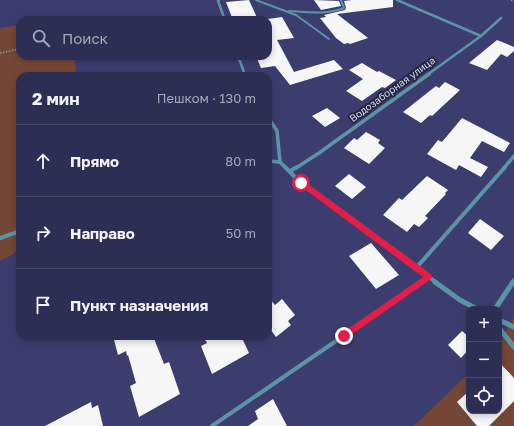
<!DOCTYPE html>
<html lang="ru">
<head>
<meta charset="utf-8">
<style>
	:root { --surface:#2d2e53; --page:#393a5d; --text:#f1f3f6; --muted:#a7a8b8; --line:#484a6a }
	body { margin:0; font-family:"Golos Text",sans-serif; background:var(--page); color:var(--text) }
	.controls { position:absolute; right:12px; bottom:12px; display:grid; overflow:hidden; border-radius:8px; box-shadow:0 2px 6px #0003 }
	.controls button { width:36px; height:36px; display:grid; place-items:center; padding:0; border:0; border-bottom:1px solid var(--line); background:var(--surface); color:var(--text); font:20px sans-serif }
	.stop { position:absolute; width:12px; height:12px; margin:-9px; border:3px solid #e11d48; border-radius:50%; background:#fff }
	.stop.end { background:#e11d48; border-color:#fff; box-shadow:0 1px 4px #0008 }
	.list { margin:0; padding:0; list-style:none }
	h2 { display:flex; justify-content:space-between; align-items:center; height:52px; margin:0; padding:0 16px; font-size:17px }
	h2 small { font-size:13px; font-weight:400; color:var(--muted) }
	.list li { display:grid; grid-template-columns:26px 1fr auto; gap:12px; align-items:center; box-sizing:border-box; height:72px; padding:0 16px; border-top:1px solid var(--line) }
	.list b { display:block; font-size:15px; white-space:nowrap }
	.list em { font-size:13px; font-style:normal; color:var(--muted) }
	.icon { flex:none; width:22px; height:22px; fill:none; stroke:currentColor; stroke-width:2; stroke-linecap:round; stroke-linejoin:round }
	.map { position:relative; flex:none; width:514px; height:426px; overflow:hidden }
	.search { position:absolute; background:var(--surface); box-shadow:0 2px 6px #0003; left:16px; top:16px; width:256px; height:44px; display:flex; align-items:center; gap:10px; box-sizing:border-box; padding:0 14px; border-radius:12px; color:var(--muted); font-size:15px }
	.panel { position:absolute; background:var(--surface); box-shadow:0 2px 6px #0003; left:16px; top:72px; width:256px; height:268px; border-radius:12px }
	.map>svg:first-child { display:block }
	.green { fill:#744635 }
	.building { fill:#f6f6f6 }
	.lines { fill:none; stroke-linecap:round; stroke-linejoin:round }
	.path { stroke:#8c8eb5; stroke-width:1.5; stroke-dasharray:1.5 1.5; stroke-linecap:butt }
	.service-far2 { stroke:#5c94a7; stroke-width:2 }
	.service-far1 { stroke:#5c94a7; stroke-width:3 }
	.service { stroke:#5c94a7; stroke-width:4 }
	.minor-far3 { stroke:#5c94a7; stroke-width:2.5 }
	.minor-far2 { stroke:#5c94a7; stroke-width:3.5 }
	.minor-far1 { stroke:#5c94a7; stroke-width:4 }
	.minor { stroke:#5c94a7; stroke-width:5 }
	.route { fill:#e11d48 }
	.labels { text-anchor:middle; stroke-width:4; stroke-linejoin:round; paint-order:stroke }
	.far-street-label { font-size:10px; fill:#d0d4f2; stroke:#26283f }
</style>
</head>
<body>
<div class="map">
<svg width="514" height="426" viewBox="0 0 514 426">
	<rect width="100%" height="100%" fill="#3c3d6f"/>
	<g class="green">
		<polygon points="20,25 20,56 75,56 76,76 20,76 20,250 0,261 0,28"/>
		<polygon points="514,317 514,426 414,426 469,373 469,411 499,411 499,345"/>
	</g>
	<g class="building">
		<polygon points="249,0 258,20 233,20 226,2"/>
		<polygon points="314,0 339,1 341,6 321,10"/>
		<polygon points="352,0 393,0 393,7 337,14 368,38 350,44 348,43 344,44 336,38 320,18 326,17 324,15 345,10 346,8 344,1"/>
		<polygon points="282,17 294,38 277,40 294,72 334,60 343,69 290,85 275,66 261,68 256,56 268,56 268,19"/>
		<polygon points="497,40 514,47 514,51 507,57 501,54 487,70 469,63"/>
		<polygon points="362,63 377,72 379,71 396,80 385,88 382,87 362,101 346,91 363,79 349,70"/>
		<polygon points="445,82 460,90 432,116 430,115 421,123 403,112 436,86 439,88"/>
		<polygon points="327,108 340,118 325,127 312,116"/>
		<polygon points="462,118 510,143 504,152 482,141 470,158 488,167 481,177 459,165 456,170 427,154 438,140 442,142"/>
		<polygon points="366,132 380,140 378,143 385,148 369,164 344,148 354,138 357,140"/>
		<polygon points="349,174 366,187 352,199 335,186"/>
		<polygon points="427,176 448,190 445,193 446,194 425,216 428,218 419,227 414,224 407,232 383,215 399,198 402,200"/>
		<polygon points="480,219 504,236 491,250 468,233"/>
		<polygon points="371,243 399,275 376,289 349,256"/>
		<polygon points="268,297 275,305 282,299 295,315 288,321 291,325 276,337 268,326"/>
		<polygon points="462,331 469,337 469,349 461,358 448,345"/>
		<polygon points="113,336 153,336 164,364 169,362 180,394 139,417 130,386 136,383 128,355 127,356 126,351 118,355"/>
		<polygon points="203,336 241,336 249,353 212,374 201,346 207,343"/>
		<polygon points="499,362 514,378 514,401 489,426 477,426 457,402 469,391 469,411 499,411"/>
		<polygon points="273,399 287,426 248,426 258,419 255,411"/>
		<polygon points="91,402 92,408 98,405 103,426 45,426"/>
	</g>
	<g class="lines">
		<g class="path">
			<polyline points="511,0 514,1"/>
			<polyline points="0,53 20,49"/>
		</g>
		<g class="service-far2">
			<polyline points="256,0 296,15 329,39"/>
			<path d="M289,11c18,1 37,4 55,-3l-3,-8"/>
		</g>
		<polyline class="service-far1" points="420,283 429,277"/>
		<polyline class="service" points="212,426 422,282"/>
		<g class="minor-far3">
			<polyline points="219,0 218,1 225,20"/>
			<polyline points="397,0 481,36"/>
			<polyline points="238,56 245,75"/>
			<polyline points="427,75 481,36 501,18"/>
		</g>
		<g class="minor-far2">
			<polyline points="244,74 245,76"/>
			<polyline points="268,117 277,131 280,162"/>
			<polyline points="268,161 280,162 286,168"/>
			<polyline points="296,168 319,153 429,74"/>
			<polyline points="504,168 514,156"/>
		</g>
		<g class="minor-far1">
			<polyline points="285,167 301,183 437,283"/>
			<polyline points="290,171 297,167"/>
			<polyline points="0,238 20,231"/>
			<polyline points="417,267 505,167"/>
			<polyline points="512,283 514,280"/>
		</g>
		<g class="minor">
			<polyline points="435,282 460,300 477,309"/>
			<polyline points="495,309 513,282"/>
			<polyline points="499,320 514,327"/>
			<polyline points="499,328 514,347"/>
		</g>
	</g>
	<polygon class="route" points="299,181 304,181 431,274 432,277 431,279 344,340 342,339 342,333 423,277 299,185"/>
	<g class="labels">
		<g class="far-street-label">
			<text transform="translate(392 89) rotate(-36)" y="4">Водозаборная улица</text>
		</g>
	</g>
</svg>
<div class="controls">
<button>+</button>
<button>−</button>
<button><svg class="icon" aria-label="locate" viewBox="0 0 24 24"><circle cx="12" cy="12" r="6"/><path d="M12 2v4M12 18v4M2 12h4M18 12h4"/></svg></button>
</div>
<div class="stop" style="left:301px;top:183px"></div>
<div class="stop end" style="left:344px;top:336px"></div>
<div class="search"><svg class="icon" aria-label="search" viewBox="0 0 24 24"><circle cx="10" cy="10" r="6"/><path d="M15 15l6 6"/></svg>Поиск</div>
<section class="panel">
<h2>2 мин<small>Пешком · 130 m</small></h2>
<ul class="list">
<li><svg class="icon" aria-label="ahead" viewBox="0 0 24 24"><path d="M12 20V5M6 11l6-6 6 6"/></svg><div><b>Прямо</b></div><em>80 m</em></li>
<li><svg class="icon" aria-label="right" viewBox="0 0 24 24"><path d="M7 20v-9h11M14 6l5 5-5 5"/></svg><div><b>Направо</b></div><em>50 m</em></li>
<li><svg class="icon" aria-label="arrive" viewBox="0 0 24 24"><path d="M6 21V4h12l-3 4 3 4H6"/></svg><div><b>Пункт назначения</b></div></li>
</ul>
</section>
</div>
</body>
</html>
